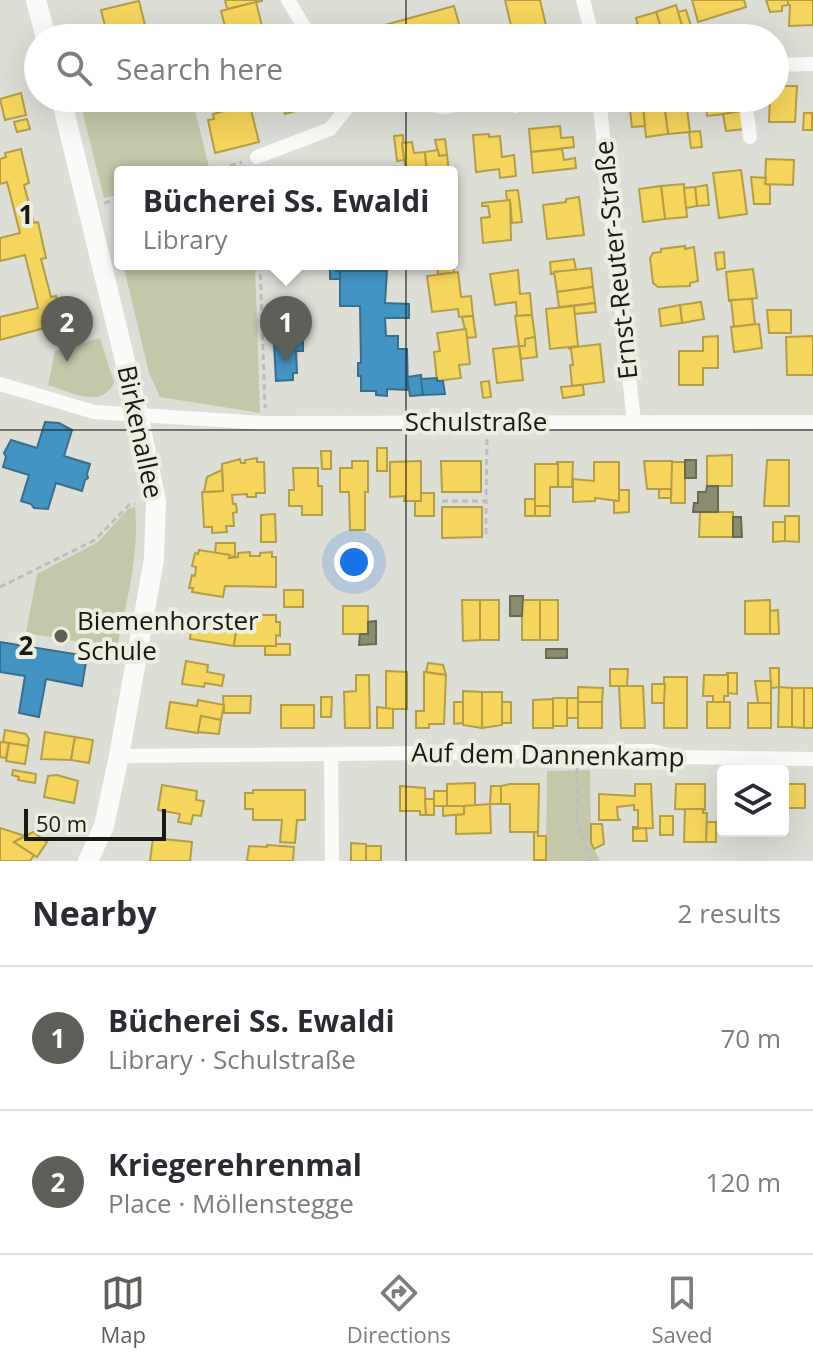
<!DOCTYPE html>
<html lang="en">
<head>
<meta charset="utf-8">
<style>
	:root { --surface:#fff; --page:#f7f7f7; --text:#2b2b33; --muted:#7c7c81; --line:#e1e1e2; --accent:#5e5f59 }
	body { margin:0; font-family:"Open Sans",sans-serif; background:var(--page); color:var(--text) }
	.controls { position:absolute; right:24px; bottom:24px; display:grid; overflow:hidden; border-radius:8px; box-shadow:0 8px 32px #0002 }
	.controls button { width:72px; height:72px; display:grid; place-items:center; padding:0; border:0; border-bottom:2px solid var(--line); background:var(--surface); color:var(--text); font:40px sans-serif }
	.scale { position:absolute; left:24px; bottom:20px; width:142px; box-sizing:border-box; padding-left:8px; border:4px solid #1a1a15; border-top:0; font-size:22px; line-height:28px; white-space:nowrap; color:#1a1a15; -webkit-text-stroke:6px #eceee0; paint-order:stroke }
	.you { position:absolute; left:354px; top:562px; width:28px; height:28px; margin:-20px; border:6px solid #fff; border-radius:50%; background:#1a73e8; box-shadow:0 0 0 12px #1a73e833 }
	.badge { display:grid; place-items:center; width:52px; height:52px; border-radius:50%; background:var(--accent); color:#fff; font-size:26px; font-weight:700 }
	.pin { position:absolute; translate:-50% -66px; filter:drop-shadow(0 2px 4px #0008) }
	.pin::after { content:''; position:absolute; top:42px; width:28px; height:24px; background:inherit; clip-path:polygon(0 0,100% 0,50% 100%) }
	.popup { position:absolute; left:114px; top:166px; width:344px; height:104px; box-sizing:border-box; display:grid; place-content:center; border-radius:8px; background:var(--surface); filter:drop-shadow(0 2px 6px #0005); font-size:26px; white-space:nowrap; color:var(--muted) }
	.popup b { font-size:30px; color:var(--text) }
	.popup::after { content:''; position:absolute; left:50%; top:100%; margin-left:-16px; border:16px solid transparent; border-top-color:var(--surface) }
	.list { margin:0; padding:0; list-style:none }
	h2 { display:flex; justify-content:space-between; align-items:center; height:104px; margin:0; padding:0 32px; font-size:34px }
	h2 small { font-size:26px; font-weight:400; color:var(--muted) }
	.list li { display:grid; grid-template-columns:52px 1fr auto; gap:24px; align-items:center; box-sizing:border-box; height:144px; padding:0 32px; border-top:2px solid var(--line) }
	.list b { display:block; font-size:30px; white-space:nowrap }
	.list p { margin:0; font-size:26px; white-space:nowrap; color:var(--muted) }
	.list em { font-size:26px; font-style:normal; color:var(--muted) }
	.icon { flex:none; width:44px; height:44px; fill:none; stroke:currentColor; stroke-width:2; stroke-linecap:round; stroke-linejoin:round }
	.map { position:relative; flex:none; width:813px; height:861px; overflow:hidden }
	.search { position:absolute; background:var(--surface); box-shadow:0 8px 32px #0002; left:24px; right:24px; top:24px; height:88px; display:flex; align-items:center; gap:20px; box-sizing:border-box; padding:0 28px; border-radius:44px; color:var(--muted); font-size:30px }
	.sheet { height:392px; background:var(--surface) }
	nav { display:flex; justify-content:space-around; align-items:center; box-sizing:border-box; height:112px; border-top:2px solid var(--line); background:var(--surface); font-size:22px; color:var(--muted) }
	nav a { display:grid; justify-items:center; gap:4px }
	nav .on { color:var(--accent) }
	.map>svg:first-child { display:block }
	.green { fill:#c5c7a9 }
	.homes { fill:#f6d55c; stroke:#b49d47; stroke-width:2 }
	.schools { fill:#4393c3; stroke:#376f8f; stroke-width:2 }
	.industry { fill:#8c8c6e; stroke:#6a6a53; stroke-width:2 }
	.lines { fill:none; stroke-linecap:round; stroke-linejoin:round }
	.path { stroke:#bebebc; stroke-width:3; stroke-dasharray:6 4; stroke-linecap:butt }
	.street { stroke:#fafaf9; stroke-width:14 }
	.secondary { stroke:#fafaf9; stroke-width:20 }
	.grid { fill:none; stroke:#1a1a15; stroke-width:2; stroke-opacity:0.55 }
	.poi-dot { fill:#5e5f59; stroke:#eceee0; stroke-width:3 }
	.labels { text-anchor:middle; stroke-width:8; stroke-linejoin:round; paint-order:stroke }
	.street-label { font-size:26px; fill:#1a1a15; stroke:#eceee0 }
	.poi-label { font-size:26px; fill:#1a1a15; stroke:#eceee0; text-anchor:start }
	.grid-label { font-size:26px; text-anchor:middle; font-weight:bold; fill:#1a1a15; stroke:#eceee0; stroke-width:8; stroke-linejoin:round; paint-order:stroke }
</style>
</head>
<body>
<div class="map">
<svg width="813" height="861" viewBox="0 0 813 861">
	<rect width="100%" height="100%" fill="#ddded6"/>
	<g class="green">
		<polygon points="114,98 192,98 209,167 193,172 120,172 120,194 104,198 81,106"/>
		<polygon points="123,264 255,264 260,413 160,397 149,373"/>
		<path d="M100,338l14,45c-13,27 -45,8 -66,2l7,-34z"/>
		<path d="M135,507c5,47 -9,96 -18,141l-91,-15 11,-59 61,-32 30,-33z"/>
		<polygon points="590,770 591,843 600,861 546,861 547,771"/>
	</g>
	<g class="homes">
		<polygon points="225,0 262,0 262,1 227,9"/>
		<polygon points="505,0 540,0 549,38 514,38"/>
		<polygon points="692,0 744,0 746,7 698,22"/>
		<polygon points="766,0 788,0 788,5 782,6 782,11 770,12"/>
		<polygon points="788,0 813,0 813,25 789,26 790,5 788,5"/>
		<polygon points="139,1 148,37 108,38 101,10"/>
		<polygon points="256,2 265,38 228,38 221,11"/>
		<polygon points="676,5 685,35 664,38 656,12"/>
		<polygon points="454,6 463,38 360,38 359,32"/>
		<polygon points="686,10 691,26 683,28 678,12"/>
		<polygon points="656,12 664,38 642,38 636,18"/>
		<polygon points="637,24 642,38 633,38 629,27"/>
		<polygon points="629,27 633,38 622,38 620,30"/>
		<polygon points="775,86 797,86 795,122 769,122 770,98 775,98"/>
		<polygon points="21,93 26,115 5,120 0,99"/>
		<polygon points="276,98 316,98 317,105 285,114 283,107 278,108"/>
		<polygon points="705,98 732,98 734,113 707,116"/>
		<polygon points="686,101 690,132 668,134 664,103"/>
		<polygon points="664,103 668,134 646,137 643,106"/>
		<polygon points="243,106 245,111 251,110 259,142 215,153 208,120 214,119 213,114"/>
		<polygon points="643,108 645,126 632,127 630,110"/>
		<polygon points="742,111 745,129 726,131 723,114"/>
		<polygon points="804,113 812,113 812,130 803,130"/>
		<polygon points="27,119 30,129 17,132 14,122"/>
		<polygon points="560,126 561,138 573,137 574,147 531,152 529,129"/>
		<polygon points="700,131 702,147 691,148 689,132"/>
		<polygon points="489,134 489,137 500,136 502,157 514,155 516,176 500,178 499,169 476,172 473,135"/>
		<polygon points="403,135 404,160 397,161 394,136"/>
		<polygon points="445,139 447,155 439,156 435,140"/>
		<polygon points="412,142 414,153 425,152 427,172 406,172 402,143"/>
		<polygon points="21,149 29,183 24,185 34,223 38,222 46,258 41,259 51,297 56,296 64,328 49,332 48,327 0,340 0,317 38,308 25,255 0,261 0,238 20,233 7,182 0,184 0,159 6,157 5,153"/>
		<polygon points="562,149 564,160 575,158 576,168 533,173 531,152"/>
		<polygon points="438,150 439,156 447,155 449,172 427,172 425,152"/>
		<polygon points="766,159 794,160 793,185 765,184"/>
		<polygon points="741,170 747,214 719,218 713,173"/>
		<polygon points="751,177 766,178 765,184 770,185 770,204 754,204"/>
		<polygon points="684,184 687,217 665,219 661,186"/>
		<polygon points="707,185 709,205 697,206 695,187"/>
		<polygon points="661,186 665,219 643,222 639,189"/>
		<polygon points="695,187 697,206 686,208 684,188"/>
		<polygon points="518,190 522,222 512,223 510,200 507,201 506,191"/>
		<polygon points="579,197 584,235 547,239 543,205 566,202 566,199"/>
		<polygon points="510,200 511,240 483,243 481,218 490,217 488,206 482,206 482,203"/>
		<polygon points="452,216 457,250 452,250"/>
		<polygon points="685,246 685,249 694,247 698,281 690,283 690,286 658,287 653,283 650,258 653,253 661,252 661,249"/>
		<polygon points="724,252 725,268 717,270 715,253"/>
		<polygon points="574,259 576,270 551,274 550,262"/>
		<polygon points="453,264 454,273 438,274 437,266"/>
		<polygon points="591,268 593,287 557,292 554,272"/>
		<polygon points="753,269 757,298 729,301 726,272"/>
		<polygon points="518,270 520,294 530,293 532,315 517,316 516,302 495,305 490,274"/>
		<polygon points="458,272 461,297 471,296 473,316 459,317 458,309 432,312 427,276"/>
		<polygon points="593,287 595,303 559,307 557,292"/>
		<polygon points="752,299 755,324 734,327 731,300"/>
		<polygon points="701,302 704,319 682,323 680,305"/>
		<polygon points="595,303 596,312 574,314 574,306"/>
		<polygon points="680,305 682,323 661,326 659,309"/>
		<polygon points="574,306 578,346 550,349 546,309"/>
		<polygon points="767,310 791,310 791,333 769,333"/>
		<polygon points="532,315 535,337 525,339 525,346 519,346 515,316"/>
		<polygon points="473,316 476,337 467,338 462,317"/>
		<polygon points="759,324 762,348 734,352 731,327"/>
		<polygon points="466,329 470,364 459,365 461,378 437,381 434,352 440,351 437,333"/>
		<polygon points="718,336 718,368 703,368 703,385 679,385 679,351 703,351 703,337"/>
		<polygon points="813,336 813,375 787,375 786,337"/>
		<polygon points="535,337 537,357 521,359 519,346 525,346 525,339"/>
		<polygon points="600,344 604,382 572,386 570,365 573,365 571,349 568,348"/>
		<polygon points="519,346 523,380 497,383 493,349"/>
		<polygon points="489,381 491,397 483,398 481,382"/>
		<polygon points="583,385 584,395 563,398 561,387"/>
		<rect x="377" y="448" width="10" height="23"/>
		<polygon points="321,451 331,451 331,469 322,469"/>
		<polygon points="732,455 732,486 707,486 707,456"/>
		<polygon points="257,458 257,462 264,462 265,493 256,493 256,497 247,497 247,494 232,495 233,504 236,504 237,512 233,513 234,526 226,526 227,532 212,533 212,527 204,527 202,492 223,491 222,464 240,459 241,463 245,463 245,460"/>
		<polygon points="767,460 789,460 789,506 764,506"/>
		<polygon points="352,461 368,461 368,492 365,492 365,530 350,530 349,492 340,492 340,468 352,468"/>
		<polygon points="421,461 421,501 404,501 405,496 390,497 390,462"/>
		<polygon points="441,461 481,461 481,492 442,492"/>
		<polygon points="644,461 672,461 672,489 647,489"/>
		<polygon points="557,462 573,462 572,487 558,487"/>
		<polygon points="594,462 619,462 619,501 595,498 595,501 573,502 573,479 594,481"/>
		<polygon points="672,462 685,462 685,503 671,503"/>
		<polygon points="535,464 558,464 558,487 550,487 550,506 535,506"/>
		<polygon points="293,468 318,468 318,486 322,486 322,515 302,515 302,506 289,506 289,490 294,490"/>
		<polygon points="222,470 223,491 204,492 207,477"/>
		<rect x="659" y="489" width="12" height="9"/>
		<polygon points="619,490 629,490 629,512 614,513 614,501 619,501"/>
		<polygon points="421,493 434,493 434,516 415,516 415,501 421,501"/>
		<rect x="525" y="499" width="10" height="17"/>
		<rect x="535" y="506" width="15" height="10"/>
		<polygon points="442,507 482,507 482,537 442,538"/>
		<polygon points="700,512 733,512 733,537 699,537"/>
		<polygon points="275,514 276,542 261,542 261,515"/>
		<polygon points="785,516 799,516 799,542 785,541"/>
		<polygon points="773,522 785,522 785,541 773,542"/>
		<polygon points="216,543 235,543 235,556 229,558 230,555 215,553"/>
		<polygon points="199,550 230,555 229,558 238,557 238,553 250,552 250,556 260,556 260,553 272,552 272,557 276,557 276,587 225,586 223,597 192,592 193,588 189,588 192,575 195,576 196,567 192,566 195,553 198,554"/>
		<rect x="284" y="590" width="19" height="17"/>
		<polygon points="462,600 480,600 480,640 463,641"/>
		<rect x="480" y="600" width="19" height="40"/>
		<rect x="522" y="600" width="18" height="40"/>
		<rect x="540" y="600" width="18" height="40"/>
		<polygon points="770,600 770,634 745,634 745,601"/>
		<rect x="343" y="606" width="25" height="28"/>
		<polygon points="778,610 779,634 770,634 770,611"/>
		<polygon points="193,613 238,622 234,646 190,639"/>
		<polygon points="238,615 276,615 276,622 280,622 280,636 276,635 276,646 234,646"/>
		<polygon points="276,644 290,644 290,655 265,655 265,646 276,646"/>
		<polygon points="186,661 208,665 207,672 224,675 222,686 205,683 204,687 182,684"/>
		<polygon points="428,663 443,665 446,675 426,672"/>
		<polygon points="770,668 779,668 779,687 771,688"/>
		<polygon points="610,669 628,669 627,686 610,686"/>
		<polygon points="386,671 407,672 407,709 386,709"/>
		<polygon points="424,672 446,675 444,724 429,724 429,728 416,728 416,711 424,711"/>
		<polygon points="727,673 737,673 737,694 728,693"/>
		<polygon points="356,675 369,675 370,728 345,728 344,692 356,691"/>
		<polygon points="704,675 728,675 728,696 724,696 724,702 713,702 713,696 703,696"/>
		<rect x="664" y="677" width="23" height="51"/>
		<polygon points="755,681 771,681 771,703 758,703"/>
		<polygon points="652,684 665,684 664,703 652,703"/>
		<polygon points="619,686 643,686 645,728 621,728"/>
		<polygon points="578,687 603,688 602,702 578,702"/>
		<polygon points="779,687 792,688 792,727 778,727"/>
		<polygon points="792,688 804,688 804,728 792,727"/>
		<rect x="804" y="688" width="9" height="40"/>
		<polygon points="463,691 482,692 482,728 463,725"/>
		<polygon points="482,692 502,692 502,725 482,728"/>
		<polygon points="223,696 251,696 250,713 224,713"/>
		<polygon points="321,697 332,697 331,717 321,717"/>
		<rect x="553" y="698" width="14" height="28"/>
		<rect x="567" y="698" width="11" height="20"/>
		<polygon points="553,699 553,728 533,728 533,700"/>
		<polygon points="198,700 224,705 221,720 201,716 198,733 166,728 170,702 197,706"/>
		<polygon points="454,702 463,702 463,723 454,724"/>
		<rect x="502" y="702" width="9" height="21"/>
		<rect x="578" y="702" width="24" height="26"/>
		<rect x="707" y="702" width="23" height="26"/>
		<rect x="748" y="703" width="23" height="25"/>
		<rect x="281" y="705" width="33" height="23"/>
		<polygon points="377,707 393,709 393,728 377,728"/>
		<polygon points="201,716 221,720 219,734 198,732"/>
		<polygon points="5,730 26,734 29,739 28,746 3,742"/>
		<polygon points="45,732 75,737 71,760 41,759"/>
		<polygon points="75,737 93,740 89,763 71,760"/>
		<polygon points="0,742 9,743 6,758 0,757"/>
		<polygon points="9,743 28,746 25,764 6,761"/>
		<polygon points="13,770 36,774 35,783 18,780 19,777 12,775"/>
		<polygon points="57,775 78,781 74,803 44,797 48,776"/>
		<polygon points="475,783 475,806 447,807 447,784"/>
		<polygon points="510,784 539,784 538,832 510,832 510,804 501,804 501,786"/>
		<polygon points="635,784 651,784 653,828 633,829 633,827 638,827 638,810 634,810 634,805 617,807 618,819 621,820 599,820 599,794 635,796"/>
		<polygon points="676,784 705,784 705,810 675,809"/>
		<rect x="783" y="784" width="22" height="24"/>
		<polygon points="162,785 197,791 196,800 204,801 201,816 193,815 191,824 178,822 180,814 158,810"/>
		<polygon points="400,786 425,788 426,815 420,815 420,811 400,811"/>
		<polygon points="491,786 501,786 501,804 490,804"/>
		<polygon points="253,790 305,790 305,820 297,820 295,843 280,842 282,820 253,820 253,809 245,809 245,793 253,793"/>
		<rect x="434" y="791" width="13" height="15"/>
		<polygon points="425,799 434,799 434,815 426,815"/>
		<polygon points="490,804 491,833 456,834 456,815 464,814 464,806"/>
		<polygon points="443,806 464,806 464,814 443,816"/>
		<polygon points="685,809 703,809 703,813 707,813 706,842 684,842"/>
		<rect x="660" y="816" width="13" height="19"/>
		<polygon points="707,822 716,822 716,842 706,842"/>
		<polygon points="591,824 602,824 604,844 594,849 591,843"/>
		<polygon points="0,828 25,836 14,842 34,855 30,861 0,861"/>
		<polygon points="646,828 647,841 633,841 633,829"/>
		<polygon points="33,832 47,842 37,857 14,842"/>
		<polygon points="534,832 538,832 538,836 546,836 546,860 534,860"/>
		<polygon points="153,838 192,842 190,861 150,861"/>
		<polygon points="351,843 366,844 366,861 351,861"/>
		<polygon points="267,845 294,847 293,861 247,861 249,846 267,847"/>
		<rect x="366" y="846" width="15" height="15"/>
	</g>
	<g class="schools">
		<polygon points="281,264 336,264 336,271 340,271 340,279 330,279 330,265"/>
		<rect x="349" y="264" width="30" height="7"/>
		<polygon points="340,271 387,271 385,303 409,304 409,318 385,318 386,336 398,336 398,349 407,349 408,390 387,389 387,396 376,395 376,391 361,391 361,376 358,376 358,363 361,363 360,306 340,306"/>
		<polygon points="303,342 303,351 296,351 297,373 293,373 293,380 276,381 274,343"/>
		<polygon points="421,375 423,395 410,396 407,377"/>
		<polygon points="437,378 437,381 443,381 445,394 423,395 421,379"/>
		<polygon points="45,422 59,423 72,430 64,456 90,464 87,474 88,478 85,480 82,491 56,483 48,509 34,508 31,504 21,501 29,475 3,467 6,457 4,453 11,440 37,448"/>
		<polygon points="0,642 87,656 82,686 46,679 39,717 19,713 25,676 0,672"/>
	</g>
	<g class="industry">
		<rect x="685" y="460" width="11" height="18"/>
		<polygon points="707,486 718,486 718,512 693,512 694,503 698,503 698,492 706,492"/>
		<polygon points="733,517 741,517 742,537 733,537"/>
		<polygon points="510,596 523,596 522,616 510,616"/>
		<polygon points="376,621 376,644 359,645 360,634 368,634 368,622"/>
		<rect x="546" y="649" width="21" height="9"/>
	</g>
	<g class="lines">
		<g class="path">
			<polyline points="32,50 38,78"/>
			<polyline points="211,172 242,162"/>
			<polyline points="104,203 120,199"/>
			<polyline points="260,264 265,408"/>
			<polyline points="442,501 486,501 487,438"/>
			<polyline points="486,534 486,501"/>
			<polyline points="0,587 95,540 129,505 135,504"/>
			<polyline points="577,768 577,824 591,861"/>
		</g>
		<g class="street">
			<polyline points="288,0 311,38"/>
			<polyline points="583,0 593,38"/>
			<polyline points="775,65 813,64"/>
			<polyline points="388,98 444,107 488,100 515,106 540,98"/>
			<polyline points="599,98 634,422"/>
			<polyline points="745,98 750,137"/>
			<polyline points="257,157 330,129 355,98"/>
			<polyline points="0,384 94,412 265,423 813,422"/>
			<polyline points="331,754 332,861"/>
			<polyline points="119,756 652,751 676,757 813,759"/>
		</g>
		<g class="secondary">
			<polyline points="36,0 46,38"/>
			<polyline points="61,98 138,414 156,502 154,559 119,756 104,826 88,861"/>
		</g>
	</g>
	<path class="grid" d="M406,0v38M406,98v763M0,430h813"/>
	<circle class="poi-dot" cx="61" cy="636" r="8"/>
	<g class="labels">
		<g class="street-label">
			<text transform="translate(616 260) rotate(-96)" y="9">Ernst-Reuter-Straße</text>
			<text x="476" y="431">Schulstraße</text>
			<text transform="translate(140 432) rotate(78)" y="9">Birkenallee</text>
			<text transform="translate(548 755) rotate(1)" y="9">Auf dem Dannenkamp</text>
		</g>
		<g class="poi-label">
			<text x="77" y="630">Biemenhorster<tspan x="77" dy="30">Schule</tspan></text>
		</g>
	</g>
	<g class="grid-label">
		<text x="26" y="224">1</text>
		<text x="26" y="655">2</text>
	</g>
</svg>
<div class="controls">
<button><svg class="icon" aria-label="layers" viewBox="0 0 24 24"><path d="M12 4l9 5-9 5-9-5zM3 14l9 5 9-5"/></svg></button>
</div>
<div class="scale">50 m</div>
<div class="you"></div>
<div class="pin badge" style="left:286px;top:362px">1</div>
<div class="popup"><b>Bücherei Ss. Ewaldi</b>Library</div>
<div class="pin badge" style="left:67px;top:362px">2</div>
<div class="search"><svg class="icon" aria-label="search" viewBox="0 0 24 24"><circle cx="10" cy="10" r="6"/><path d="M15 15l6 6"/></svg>Search here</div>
</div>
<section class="sheet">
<h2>Nearby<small>2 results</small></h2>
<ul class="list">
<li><span class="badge">1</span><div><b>Bücherei Ss. Ewaldi</b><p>Library · Schulstraße</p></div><em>70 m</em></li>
<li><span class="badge">2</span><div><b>Kriegerehrenmal</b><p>Place · Möllenstegge</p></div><em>120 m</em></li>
</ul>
</section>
<nav>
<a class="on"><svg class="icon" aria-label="map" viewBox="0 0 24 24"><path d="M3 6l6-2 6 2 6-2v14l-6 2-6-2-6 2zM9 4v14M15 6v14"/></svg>Map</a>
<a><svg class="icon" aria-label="directions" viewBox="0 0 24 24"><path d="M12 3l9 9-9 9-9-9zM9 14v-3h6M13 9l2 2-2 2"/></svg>Directions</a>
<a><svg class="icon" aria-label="saved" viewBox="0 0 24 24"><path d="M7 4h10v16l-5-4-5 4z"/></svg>Saved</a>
</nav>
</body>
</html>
